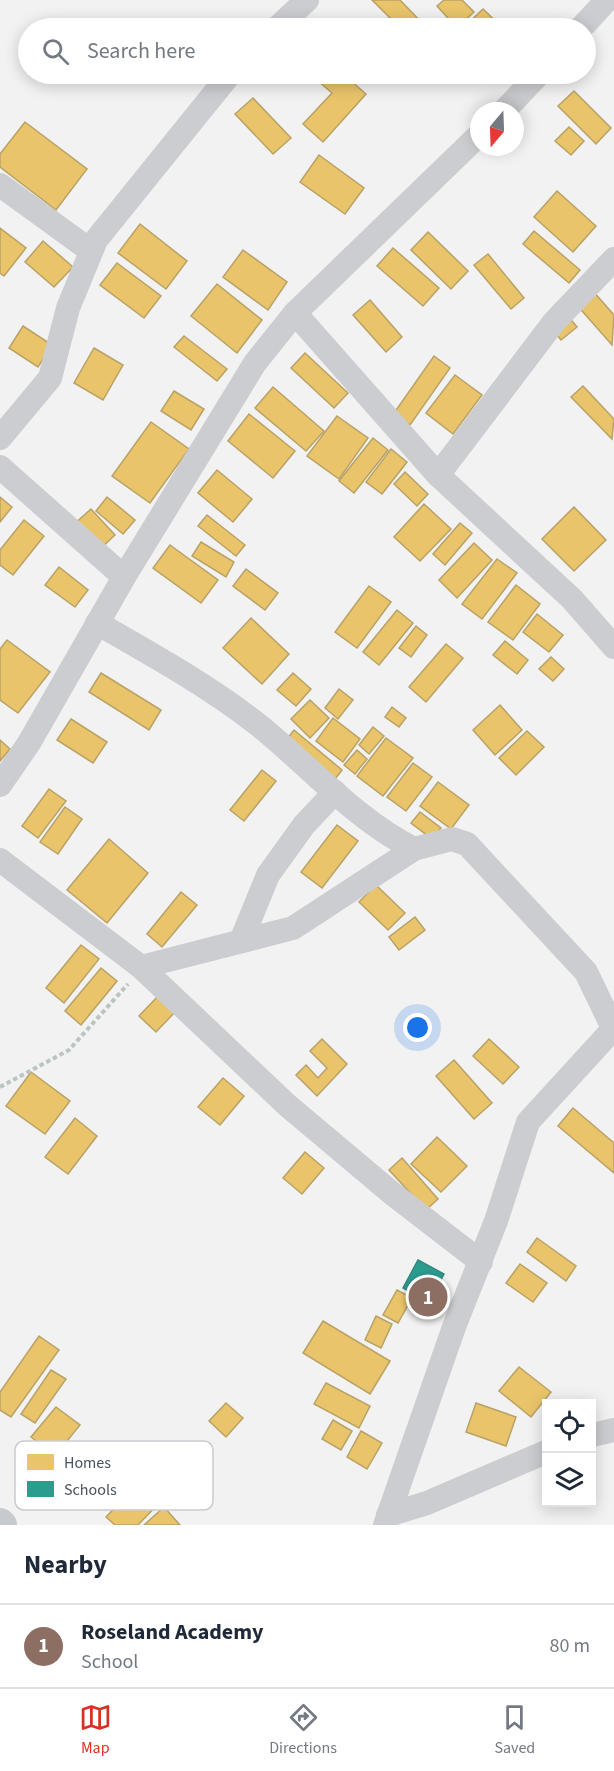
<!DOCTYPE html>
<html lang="en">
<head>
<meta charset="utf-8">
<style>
	:root { --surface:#fff; --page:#f6f6f7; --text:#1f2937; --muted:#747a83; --line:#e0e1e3; --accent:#d93025 }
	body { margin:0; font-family:"Source Sans 3",sans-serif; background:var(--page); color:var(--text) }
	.controls { position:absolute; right:18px; bottom:18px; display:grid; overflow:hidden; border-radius:0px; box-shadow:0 3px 15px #0003 }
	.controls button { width:54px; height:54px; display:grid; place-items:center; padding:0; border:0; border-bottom:2px solid var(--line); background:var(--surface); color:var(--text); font:30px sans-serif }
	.compass { position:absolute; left:470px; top:102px; width:54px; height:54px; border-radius:50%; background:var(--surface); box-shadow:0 3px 15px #0003; rotate:199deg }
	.you { position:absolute; left:418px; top:1028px; width:21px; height:21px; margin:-15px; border:4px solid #fff; border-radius:50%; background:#1a73e8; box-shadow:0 0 0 9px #1a73e833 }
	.badge { display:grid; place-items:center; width:39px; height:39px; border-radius:50%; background:var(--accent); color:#fff; font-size:20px; font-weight:700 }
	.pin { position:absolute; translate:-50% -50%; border:3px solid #fff; box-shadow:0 2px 6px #0006 }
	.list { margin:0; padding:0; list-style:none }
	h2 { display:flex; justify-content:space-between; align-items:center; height:78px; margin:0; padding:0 24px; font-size:26px }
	h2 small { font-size:20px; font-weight:400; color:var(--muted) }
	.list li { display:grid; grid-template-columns:39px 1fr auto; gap:18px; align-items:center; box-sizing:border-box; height:84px; padding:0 24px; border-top:2px solid var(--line) }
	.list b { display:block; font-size:22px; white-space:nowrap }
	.list p { margin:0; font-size:20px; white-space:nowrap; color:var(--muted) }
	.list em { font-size:20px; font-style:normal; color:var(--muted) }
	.icon { flex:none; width:33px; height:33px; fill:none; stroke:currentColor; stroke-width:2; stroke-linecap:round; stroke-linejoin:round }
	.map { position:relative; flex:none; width:614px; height:1525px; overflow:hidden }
	.search { position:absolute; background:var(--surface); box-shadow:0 3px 15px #0003; left:18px; right:18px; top:18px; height:66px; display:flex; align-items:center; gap:15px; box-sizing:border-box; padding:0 21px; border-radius:33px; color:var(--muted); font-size:22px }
	.sheet { height:162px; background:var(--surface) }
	nav { display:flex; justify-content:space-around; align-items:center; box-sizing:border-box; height:84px; border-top:2px solid var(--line); background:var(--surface); font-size:16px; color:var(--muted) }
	nav a { display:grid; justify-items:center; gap:3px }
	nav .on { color:var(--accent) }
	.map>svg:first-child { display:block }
	.homes { fill:#e9c46a; stroke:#b9a266; stroke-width:1.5 }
	.schools { fill:#2a9d8f; stroke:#348680; stroke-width:1.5 }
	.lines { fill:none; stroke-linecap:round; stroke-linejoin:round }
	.path { stroke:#bac5c2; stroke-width:4; stroke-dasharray:4.5 3; stroke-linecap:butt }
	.minor { stroke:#cccdd0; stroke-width:24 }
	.major { stroke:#c8cbce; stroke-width:32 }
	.key { fill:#fff; stroke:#c9cbcf; stroke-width:1.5 }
	.key-label { font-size:16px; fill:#4a525e }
</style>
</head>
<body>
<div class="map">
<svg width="614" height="1525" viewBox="0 0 614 1525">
	<rect width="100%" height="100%" fill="#f2f2f2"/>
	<g class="homes">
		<polygon points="372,0 400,0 426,27 400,28"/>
		<polygon points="444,0 462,0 474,12 457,28 437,6"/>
		<polygon points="483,9 503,28 463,28"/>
		<polygon points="310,74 343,74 366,94 323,142 303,124 332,93"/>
		<polygon points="574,91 611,128 596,144 558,106"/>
		<polygon points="253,98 291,138 273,154 235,114"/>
		<polygon points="25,122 87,169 56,210 0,167 0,154"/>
		<polygon points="569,127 584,141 571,155 555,141"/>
		<polygon points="319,155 364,188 345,214 300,182"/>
		<polygon points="557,191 596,226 573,252 534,217"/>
		<polygon points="140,224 187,261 166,289 118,253"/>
		<polygon points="0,228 26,248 4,276 0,273"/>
		<polygon points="534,231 580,270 569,283 523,244"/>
		<polygon points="428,232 468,271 451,289 411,250"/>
		<polygon points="43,241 73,267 54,287 25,262"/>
		<polygon points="393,248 439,288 423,306 377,266"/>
		<polygon points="243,250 287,282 268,310 223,277"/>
		<polygon points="488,254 524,298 511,309 474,265"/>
		<polygon points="117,263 161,296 144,318 100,285"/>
		<polygon points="217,284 262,320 237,353 191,316"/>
		<polygon points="592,290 614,315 612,345 576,304"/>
		<polygon points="370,300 402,337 386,352 353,315"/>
		<polygon points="567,315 577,327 561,340 551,328"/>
		<polygon points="23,326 52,345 38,367 9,348"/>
		<polygon points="184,336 227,369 217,381 174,347"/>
		<polygon points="94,348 123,365 103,400 74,383"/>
		<polygon points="305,353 348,393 334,408 291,368"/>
		<polygon points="434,356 450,368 410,425 394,413"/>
		<polygon points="455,375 482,395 453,434 426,413"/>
		<polygon points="583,386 614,419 612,439 571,397"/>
		<polygon points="273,387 324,431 306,451 255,408"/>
		<polygon points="174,391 204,409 191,430 161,411"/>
		<polygon points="249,414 295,451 273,478 228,441"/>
		<polygon points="337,416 368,438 339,479 307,456"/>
		<polygon points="151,422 189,449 150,503 112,476"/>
		<polygon points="373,438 388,450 354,493 339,481"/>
		<polygon points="391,449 407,462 382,494 366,482"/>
		<polygon points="217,470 252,499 233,522 198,493"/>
		<polygon points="405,472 428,494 417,506 394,484"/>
		<polygon points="0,497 12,507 0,522"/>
		<polygon points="107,497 135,520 123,534 96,511"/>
		<polygon points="424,504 451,529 420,561 394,537"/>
		<polygon points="574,507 606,540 574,571 542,539"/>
		<polygon points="91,509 115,535 97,552 72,526"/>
		<polygon points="207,515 245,545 236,556 198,526"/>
		<polygon points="24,520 44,536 13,575 0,565 0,550"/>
		<polygon points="460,523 472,533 445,565 433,554"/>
		<polygon points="201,542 234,562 226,577 192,556"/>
		<polygon points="474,543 492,560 457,598 439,580"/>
		<polygon points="170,545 218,580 201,603 153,568"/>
		<polygon points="497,559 517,573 482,619 462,604"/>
		<polygon points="59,567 88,590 75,607 45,585"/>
		<polygon points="246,569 278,593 265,610 233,586"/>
		<polygon points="516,585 540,604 513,640 488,622"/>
		<polygon points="369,586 391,602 357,648 335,632"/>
		<polygon points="397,610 413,623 379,665 363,652"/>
		<polygon points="537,614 563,635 549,652 523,632"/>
		<polygon points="251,618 289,654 262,684 223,648"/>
		<polygon points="416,626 427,635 411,657 399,648"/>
		<polygon points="7,640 50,672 18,713 0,700 0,649"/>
		<polygon points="505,641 528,660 517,674 493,655"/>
		<polygon points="446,644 463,658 426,702 409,687"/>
		<polygon points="551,657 564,669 553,681 539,669"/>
		<polygon points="101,673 161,710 149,730 89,692"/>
		<polygon points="293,673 311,689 296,706 277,690"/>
		<polygon points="339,689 353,700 338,719 325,708"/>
		<polygon points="310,700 329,718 310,738 291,719"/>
		<polygon points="500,705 522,730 495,755 473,730"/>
		<polygon points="392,707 406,718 399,727 385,717"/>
		<polygon points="333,718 360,739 343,762 316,741"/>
		<polygon points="71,719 107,742 93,763 57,740"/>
		<polygon points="373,727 384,736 369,754 359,745"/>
		<polygon points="294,730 342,770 335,779 287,739"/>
		<polygon points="527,731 544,747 516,775 499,758"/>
		<polygon points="386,738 413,758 383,796 357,776"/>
		<polygon points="0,740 10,749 0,761"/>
		<polygon points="357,750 367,759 355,774 344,765"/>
		<polygon points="413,763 432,777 406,811 387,797"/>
		<polygon points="262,770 276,781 244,821 230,810"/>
		<polygon points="438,782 469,805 451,829 420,806"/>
		<polygon points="49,789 66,801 38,838 22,826"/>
		<polygon points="65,807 82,819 58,854 40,842"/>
		<polygon points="420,812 441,828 432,839 411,823"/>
		<polygon points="337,825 358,841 322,888 301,872"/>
		<polygon points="109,839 148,873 107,923 67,890"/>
		<polygon points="376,885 405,913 388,930 359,902"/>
		<polygon points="181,892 197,905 162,947 147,934"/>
		<polygon points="415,917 425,930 399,950 389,937"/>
		<polygon points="81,945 99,959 64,1003 46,988"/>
		<polygon points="101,968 117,981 81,1025 65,1011"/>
		<polygon points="159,995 176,1011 156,1032 139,1016"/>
		<polygon points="322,1039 347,1064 317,1096 296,1075 306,1065 318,1078 327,1068 310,1051"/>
		<polygon points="489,1039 519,1067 503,1084 473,1056"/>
		<polygon points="454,1060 492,1103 474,1119 436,1076"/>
		<polygon points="31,1072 70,1101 45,1134 6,1106"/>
		<polygon points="223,1078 244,1096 220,1125 198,1107"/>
		<polygon points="573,1108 614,1143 614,1173 558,1126"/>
		<polygon points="75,1118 97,1136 68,1174 45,1157"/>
		<polygon points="437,1137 467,1166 441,1192 411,1164"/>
		<polygon points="305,1152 324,1168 302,1194 283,1178"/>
		<polygon points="402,1158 438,1199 426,1210 389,1170"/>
		<polygon points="537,1238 576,1266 566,1281 527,1252"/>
		<polygon points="520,1264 547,1283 533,1302 506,1283"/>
		<polygon points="397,1290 412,1298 398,1323 383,1315"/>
		<polygon points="376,1316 392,1324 381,1348 365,1340"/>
		<polygon points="323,1321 390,1361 370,1394 303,1353"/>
		<polygon points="39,1336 59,1350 11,1417 0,1410 0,1392"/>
		<polygon points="519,1367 551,1392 531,1417 499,1391"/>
		<polygon points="51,1370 66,1379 35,1423 21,1414"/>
		<polygon points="326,1383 370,1406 359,1428 314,1404"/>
		<polygon points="226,1403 243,1418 226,1437 209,1421"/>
		<polygon points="476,1403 516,1417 506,1446 466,1432"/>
		<polygon points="56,1407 80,1425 55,1456 31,1437"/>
		<polygon points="333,1420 352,1431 341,1450 322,1439"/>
		<polygon points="361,1431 382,1443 367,1469 347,1457"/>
		<polygon points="141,1481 162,1500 138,1525 115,1525 106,1517"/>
		<polygon points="164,1507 180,1525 144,1525"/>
	</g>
	<polygon class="schools" points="418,1260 444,1274 429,1302 403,1288"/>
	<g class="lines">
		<polyline class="path" points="0,1087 69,1050 128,984"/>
		<g class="minor">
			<polyline points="277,28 307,0"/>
			<polyline points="581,28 607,0"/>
			<polyline points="504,111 539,74"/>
			<polyline points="0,185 91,251"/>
			<polyline points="295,313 479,135"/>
			<polyline points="0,438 50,378 68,308 96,240 230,74"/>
			<polyline points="0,467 124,577"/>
			<polyline points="438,475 572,599 614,647"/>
			<path d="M97,623c54,31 110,62 159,100 53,42 98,96 158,126l38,-10 15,5 119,128 28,58"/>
			<polyline points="0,785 29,743 124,577 255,363 295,313 438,475 554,322 614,259"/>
			<polyline points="0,860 141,967 287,1105 394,1195 481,1262"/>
			<polyline points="241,941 268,875 304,825 335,792"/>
			<polyline points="141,967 293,928 414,849"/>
			<polyline points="592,1435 614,1430"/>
			<polyline points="388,1515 427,1503 546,1452"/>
			<polyline points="385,1525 454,1327 496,1221 528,1122 614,1028"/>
		</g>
		<polyline class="major" points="0,1524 1,1525"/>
	</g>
	<rect x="15" y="1441" width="198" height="69" rx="9" class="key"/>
	<rect x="27" y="1454" width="27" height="16" fill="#e9c46a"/>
	<rect x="27" y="1481" width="27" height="16" fill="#2a9d8f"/>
	<g class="key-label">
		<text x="64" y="1468">Homes</text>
		<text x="64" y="1495">Schools</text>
	</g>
</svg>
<div class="controls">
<button><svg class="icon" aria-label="locate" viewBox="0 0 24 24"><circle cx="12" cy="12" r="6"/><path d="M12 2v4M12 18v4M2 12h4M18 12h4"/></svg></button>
<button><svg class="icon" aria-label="layers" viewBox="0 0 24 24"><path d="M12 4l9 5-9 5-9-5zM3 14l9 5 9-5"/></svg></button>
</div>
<svg class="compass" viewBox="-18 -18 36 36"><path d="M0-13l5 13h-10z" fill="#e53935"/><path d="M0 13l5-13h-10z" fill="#747a83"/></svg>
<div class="you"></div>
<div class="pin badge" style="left:428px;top:1297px;background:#8d6e63">1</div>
<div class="search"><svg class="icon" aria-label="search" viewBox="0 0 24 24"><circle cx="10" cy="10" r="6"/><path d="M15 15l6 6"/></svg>Search here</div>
</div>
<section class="sheet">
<h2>Nearby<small></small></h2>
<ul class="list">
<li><span class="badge" style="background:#8d6e63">1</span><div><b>Roseland Academy</b><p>School</p></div><em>80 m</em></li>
</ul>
</section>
<nav>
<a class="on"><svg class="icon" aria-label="map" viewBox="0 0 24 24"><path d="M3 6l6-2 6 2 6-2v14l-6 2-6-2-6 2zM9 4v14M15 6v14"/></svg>Map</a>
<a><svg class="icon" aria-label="directions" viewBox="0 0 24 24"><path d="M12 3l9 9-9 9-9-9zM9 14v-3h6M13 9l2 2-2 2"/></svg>Directions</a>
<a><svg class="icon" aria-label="saved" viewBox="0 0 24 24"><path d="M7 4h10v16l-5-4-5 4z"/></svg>Saved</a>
</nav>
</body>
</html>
